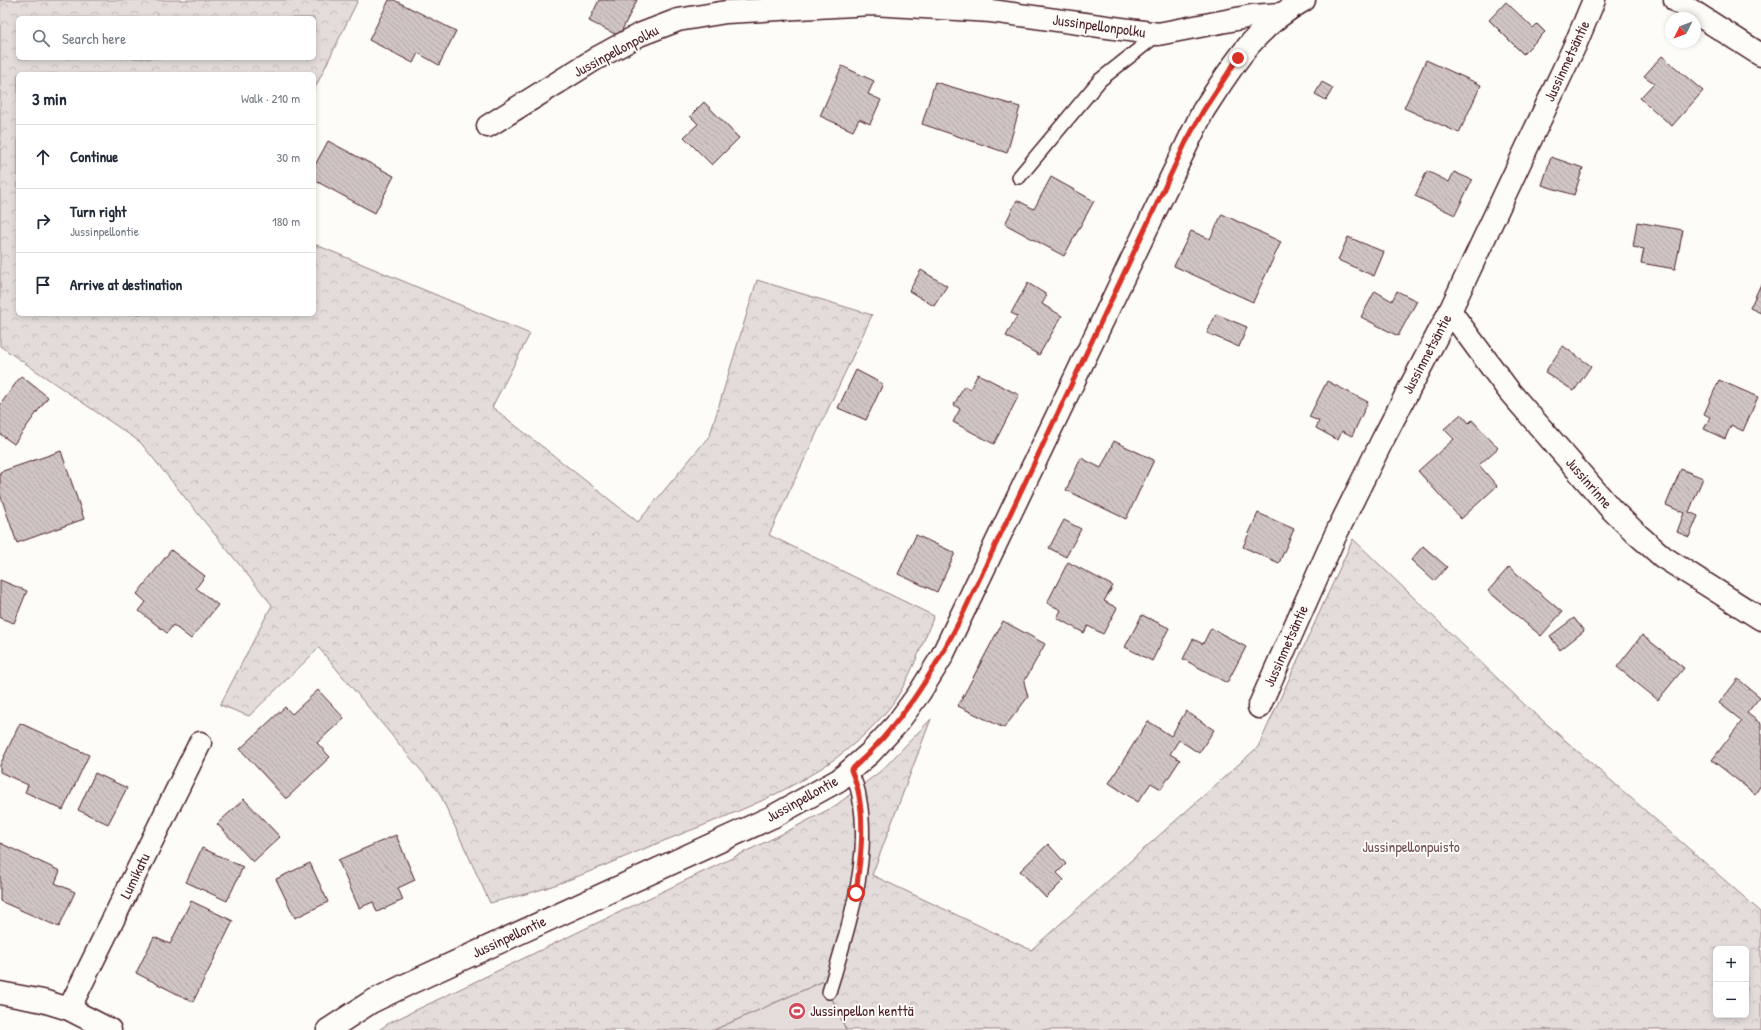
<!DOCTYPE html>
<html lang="en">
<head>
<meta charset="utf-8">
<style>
	:root { --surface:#fff; --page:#f6f6f7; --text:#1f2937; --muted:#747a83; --line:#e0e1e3 }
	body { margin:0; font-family:"Patrick Hand",sans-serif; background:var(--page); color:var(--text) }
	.controls { position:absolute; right:12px; bottom:12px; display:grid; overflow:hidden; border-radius:6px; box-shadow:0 2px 6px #0003 }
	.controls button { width:36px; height:36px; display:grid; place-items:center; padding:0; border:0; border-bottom:1px solid var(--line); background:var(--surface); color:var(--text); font:20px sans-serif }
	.compass { position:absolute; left:1665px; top:12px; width:36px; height:36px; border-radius:50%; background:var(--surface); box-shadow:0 2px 6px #0003; rotate:228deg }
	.stop { position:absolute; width:12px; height:12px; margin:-9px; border:3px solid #d93025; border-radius:50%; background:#fff }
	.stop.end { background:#d93025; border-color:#fff; box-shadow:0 1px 4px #0008 }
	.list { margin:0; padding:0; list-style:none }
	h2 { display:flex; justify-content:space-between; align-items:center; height:52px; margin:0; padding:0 16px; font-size:17px }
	h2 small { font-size:13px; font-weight:400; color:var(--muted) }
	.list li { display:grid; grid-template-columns:26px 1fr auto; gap:12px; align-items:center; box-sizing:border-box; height:64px; padding:0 16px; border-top:1px solid var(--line) }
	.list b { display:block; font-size:15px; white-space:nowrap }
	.list p { margin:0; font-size:13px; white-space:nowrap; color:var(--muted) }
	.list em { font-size:13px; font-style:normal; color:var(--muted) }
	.icon { flex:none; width:22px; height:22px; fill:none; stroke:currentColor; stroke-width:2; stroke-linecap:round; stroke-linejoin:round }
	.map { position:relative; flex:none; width:1761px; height:1030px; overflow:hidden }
	.search { position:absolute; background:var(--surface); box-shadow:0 2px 6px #0003; left:16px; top:16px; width:300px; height:44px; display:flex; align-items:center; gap:10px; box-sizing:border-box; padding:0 14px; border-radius:6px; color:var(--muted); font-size:15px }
	.panel { position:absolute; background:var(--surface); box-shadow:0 2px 6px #0003; left:16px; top:72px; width:300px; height:244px; border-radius:6px }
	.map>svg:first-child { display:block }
	.forest { fill:url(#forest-crowns); stroke:#967e82; fill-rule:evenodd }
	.pitch { fill:#e3dcda; stroke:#967e82 }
	.building { fill:url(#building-back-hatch); stroke:#4a1f2b }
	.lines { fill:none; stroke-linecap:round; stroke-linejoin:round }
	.lane-casing { stroke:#4a1f2b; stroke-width:16 }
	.street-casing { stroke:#4a1f2b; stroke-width:25 }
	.lane { stroke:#fdfcf7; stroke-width:13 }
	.street { stroke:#fdfcf7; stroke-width:22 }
	.route { stroke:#d93025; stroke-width:5 }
	.labels { text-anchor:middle; stroke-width:4; stroke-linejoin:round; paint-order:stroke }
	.street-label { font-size:15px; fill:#4a1f2b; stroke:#fdfcf7 }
	.park-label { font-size:15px; fill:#704e57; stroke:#fdfcf7 }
	.poi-label { font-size:15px; fill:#4a1f2b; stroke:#fdfcf7; text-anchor:start }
</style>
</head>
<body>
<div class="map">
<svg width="1761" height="1030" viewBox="0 0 1761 1030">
	<defs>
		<pattern id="forest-crowns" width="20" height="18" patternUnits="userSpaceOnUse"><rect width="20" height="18" fill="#e3dcda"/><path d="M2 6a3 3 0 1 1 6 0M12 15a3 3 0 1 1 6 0" fill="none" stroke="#c4bcbb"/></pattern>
		<pattern id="building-back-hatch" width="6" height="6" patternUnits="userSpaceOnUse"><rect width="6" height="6" fill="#d0c5c4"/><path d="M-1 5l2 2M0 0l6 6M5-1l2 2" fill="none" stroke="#b4a9a9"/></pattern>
	</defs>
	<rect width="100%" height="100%" fill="#fdfcf7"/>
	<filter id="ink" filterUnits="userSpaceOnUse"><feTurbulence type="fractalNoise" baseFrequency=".025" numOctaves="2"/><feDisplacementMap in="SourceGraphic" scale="8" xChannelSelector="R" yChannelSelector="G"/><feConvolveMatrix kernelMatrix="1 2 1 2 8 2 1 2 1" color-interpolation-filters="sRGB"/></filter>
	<g filter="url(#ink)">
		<g class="forest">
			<path d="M0,0h358l-44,90v-16h-296v240h296v-70l216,90 -38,73 146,115 72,-87 47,-155 115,35 -103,220 165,81c-13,30 -27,73 -49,97 -58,68 -143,97 -224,129 -38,15 -76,33 -115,46 -18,6 -37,10 -56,15l-51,-111 -120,-144 -70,68 -29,-11 52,-100 -132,-163 -140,-96zM18,18h296v40h-296z"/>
			<path d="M1353,539l172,166 236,207v118h-915l-22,-49 -110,49h-335l10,-7 393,-189 53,-28 47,-36 49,-51 -59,156 159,75 227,-203zM1716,949h30v66h-30z"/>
		</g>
		<polygon class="pitch" points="824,981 846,1030 714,1030"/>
		<g class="building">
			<polygon points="389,0 394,0 456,31 439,65 418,53 413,63 369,40"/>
			<polygon points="599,0 637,0 619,36 589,21"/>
			<polygon points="1506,2 1533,28 1537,24 1545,32 1523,54 1489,20"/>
			<polygon points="1662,56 1703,91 1672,126 1640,98 1654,83 1644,76"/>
			<polygon points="1426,60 1481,85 1459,133 1404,108"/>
			<polygon points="842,66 874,81 868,94 881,100 870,124 859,119 853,131 820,116"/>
			<polygon points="935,82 1020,107 1007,153 922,124"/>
			<polygon points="1322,82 1333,88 1326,100 1315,94"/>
			<polygon points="704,102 739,138 712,165 684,137 698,124 690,116"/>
			<polygon points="328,141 394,176 375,213 314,180 314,167"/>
			<polygon points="1551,157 1583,168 1574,195 1542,185"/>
			<polygon points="1427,171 1449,182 1454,172 1472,180 1455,215 1415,196"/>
			<polygon points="1051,177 1094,201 1064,256 1005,224 1017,200 1034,209"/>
			<polygon points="1222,214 1281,242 1253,302 1174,266 1191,231 1210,239"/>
			<polygon points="1637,222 1683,230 1675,269 1641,263 1644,249 1633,247"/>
			<polygon points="1348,237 1384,252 1374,276 1338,260"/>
			<polygon points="921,270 947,286 934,306 909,291"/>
			<polygon points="1028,283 1047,295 1042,304 1062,316 1039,355 1006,336 1017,316 1011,313"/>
			<polygon points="1761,284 1761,313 1750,308"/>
			<polygon points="1375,291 1392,301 1397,291 1417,301 1398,336 1361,317"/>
			<polygon points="1216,314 1247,327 1239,347 1207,333"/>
			<polygon points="1563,346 1591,366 1574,391 1545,372"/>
			<polygon points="856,370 883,384 866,420 838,408"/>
			<polygon points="978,374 1019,395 994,444 953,422 960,409 954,405 964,386 970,389"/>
			<polygon points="21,376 48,397 14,444 0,434 0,405"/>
			<polygon points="1719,380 1758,397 1743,431 1731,425 1725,439 1704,429 1710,417 1704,414"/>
			<polygon points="1327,381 1368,402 1352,436 1342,431 1338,440 1316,428 1319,421 1309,417"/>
			<polygon points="1461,414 1469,423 1472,420 1498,448 1479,465 1497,486 1461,519 1418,471 1454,439 1444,429"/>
			<polygon points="1114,441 1154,460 1126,519 1066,490 1081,458 1101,468"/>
			<polygon points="61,451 84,519 17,543 0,494 0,472"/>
			<polygon points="1681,469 1703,478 1689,512 1698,516 1689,537 1677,532 1684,513 1666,505"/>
			<polygon points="1258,513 1294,529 1279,563 1243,547"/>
			<polygon points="1064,520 1081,529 1066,557 1049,548"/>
			<polygon points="916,535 955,553 937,592 898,574"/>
			<polygon points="1423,546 1447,567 1434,581 1411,560"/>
			<polygon points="171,550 205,576 196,588 218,605 191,639 173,625 167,633 139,611 146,602 137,594"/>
			<polygon points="1068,562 1113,586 1104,601 1117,608 1103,634 1088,626 1084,633 1057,618 1061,610 1047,603"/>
			<polygon points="1509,567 1562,612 1541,636 1488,591"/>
			<polygon points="0,580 27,591 14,623 0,618"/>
			<polygon points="1142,615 1169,628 1152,661 1125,647"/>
			<polygon points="1574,618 1584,631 1560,650 1550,636"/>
			<polygon points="1003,621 1045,644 1024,682 1028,697 1004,728 958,706"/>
			<polygon points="1211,628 1246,647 1227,683 1183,659 1193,639 1203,644"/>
			<polygon points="1642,635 1684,668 1658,700 1617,667"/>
			<polygon points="1738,679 1760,697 1747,713 1761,724 1761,785 1755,794 1712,760 1742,721 1719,703"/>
			<polygon points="318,690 344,718 317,743 330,757 286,799 240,749 285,707 292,714"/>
			<polygon points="1186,711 1214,730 1199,753 1179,740 1170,754 1180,760 1161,789 1151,783 1138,802 1109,783 1148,721 1171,736"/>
			<polygon points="20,723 89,755 63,810 25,792 28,785 0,772 0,765"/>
			<polygon points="95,773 127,788 108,824 78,810"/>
			<polygon points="244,799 280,837 253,862 217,824"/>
			<polygon points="396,835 415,880 398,888 403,900 377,912 373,902 359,908 338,860"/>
			<polygon points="0,843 60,871 55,883 75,892 59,927 0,901"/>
			<polygon points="1048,844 1066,864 1057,873 1064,880 1046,898 1020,871"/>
			<polygon points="202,848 243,867 227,901 186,882"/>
			<polygon points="310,863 328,902 295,918 276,879"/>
			<polygon points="191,901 233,921 193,1002 136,973 154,937 170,944"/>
		</g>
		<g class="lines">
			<defs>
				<g id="lane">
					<polyline points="1019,177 1100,80 1158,34"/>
					<path d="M829,992c18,-60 43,-133 30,-196 -1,-9 -6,-18 -8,-26"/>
				</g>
				<g id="street">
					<polyline points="1675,0 1761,55"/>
					<polyline points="488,126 597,58 639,35 678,20 726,12 872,4 991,11 1158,34 1252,16 1281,14"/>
					<polyline points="1450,311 1509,391 1611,509 1638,535 1663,557 1761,619"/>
					<polyline points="1259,707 1335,536 1383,439 1450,311 1576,43 1594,0"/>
					<polyline points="0,993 43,1001 69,1009 110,1030"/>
					<polyline points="69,1009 200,743"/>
					<path d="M328,1030l43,-28 39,-19 362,-166 67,-37 31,-27 26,-28 24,-33 21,-34 262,-547c30,-46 51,-83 101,-111"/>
				</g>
			</defs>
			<use href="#lane" class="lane-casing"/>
			<use href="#street" class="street-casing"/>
			<use href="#lane" class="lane"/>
			<use href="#street" class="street"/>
		</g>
	</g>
	<g class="lines" filter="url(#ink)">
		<path class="route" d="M856,893c4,-32 9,-64 3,-97 -1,-9 -5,-18 -8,-26 48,-42 80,-94 109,-150l226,-478 17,-31 35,-53"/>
	</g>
	<defs>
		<symbol id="stadium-disc" viewBox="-11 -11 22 22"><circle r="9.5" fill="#d1495b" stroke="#fdfcf7"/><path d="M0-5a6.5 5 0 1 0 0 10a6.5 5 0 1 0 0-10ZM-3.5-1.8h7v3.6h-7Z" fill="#fff"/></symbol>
	</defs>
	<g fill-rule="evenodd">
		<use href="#stadium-disc" x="787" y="1001" width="20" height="20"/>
	</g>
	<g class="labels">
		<g class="street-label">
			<text transform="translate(1099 26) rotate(8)" y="5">Jussinpellonpolku</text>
			<text transform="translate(616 51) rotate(-28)" y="5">Jussinpellonpolku</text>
			<text transform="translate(1567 61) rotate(-65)" y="5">Jussinmetsäntie</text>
			<text transform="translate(1427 354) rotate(-62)" y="5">Jussinmetsäntie</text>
			<text transform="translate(1589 483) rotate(49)" y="5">Jussinrinne</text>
			<text transform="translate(1286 646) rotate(-66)" y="5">Jussinmetsäntie</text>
			<text transform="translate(802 799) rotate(-29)" y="5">Jussinpellontie</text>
			<text transform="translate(135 876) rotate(-64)" y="5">Lumikatu</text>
			<text transform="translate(509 937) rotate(-25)" y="5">Jussinpellontie</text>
		</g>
		<g class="park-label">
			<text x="1411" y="852">Jussinpellonpuisto</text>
		</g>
		<g class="poi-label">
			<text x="810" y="1016">Jussinpellon kenttä</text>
		</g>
	</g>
</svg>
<div class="controls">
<button>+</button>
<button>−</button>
</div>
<svg class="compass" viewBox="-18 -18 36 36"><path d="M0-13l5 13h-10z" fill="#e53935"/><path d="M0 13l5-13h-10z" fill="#747a83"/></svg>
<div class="stop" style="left:856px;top:893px"></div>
<div class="stop end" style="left:1238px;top:58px"></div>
<div class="search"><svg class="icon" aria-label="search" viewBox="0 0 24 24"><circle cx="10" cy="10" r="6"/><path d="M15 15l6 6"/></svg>Search here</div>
<section class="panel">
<h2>3 min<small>Walk · 210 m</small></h2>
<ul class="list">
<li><svg class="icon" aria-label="ahead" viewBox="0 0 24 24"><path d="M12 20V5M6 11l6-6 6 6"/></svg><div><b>Continue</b></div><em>30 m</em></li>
<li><svg class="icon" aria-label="right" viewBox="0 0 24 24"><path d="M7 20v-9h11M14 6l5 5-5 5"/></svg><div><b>Turn right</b><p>Jussinpellontie</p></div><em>180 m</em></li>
<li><svg class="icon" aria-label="arrive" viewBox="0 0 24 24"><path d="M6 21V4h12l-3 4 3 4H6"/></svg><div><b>Arrive at destination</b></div></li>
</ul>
</section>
</div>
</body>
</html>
